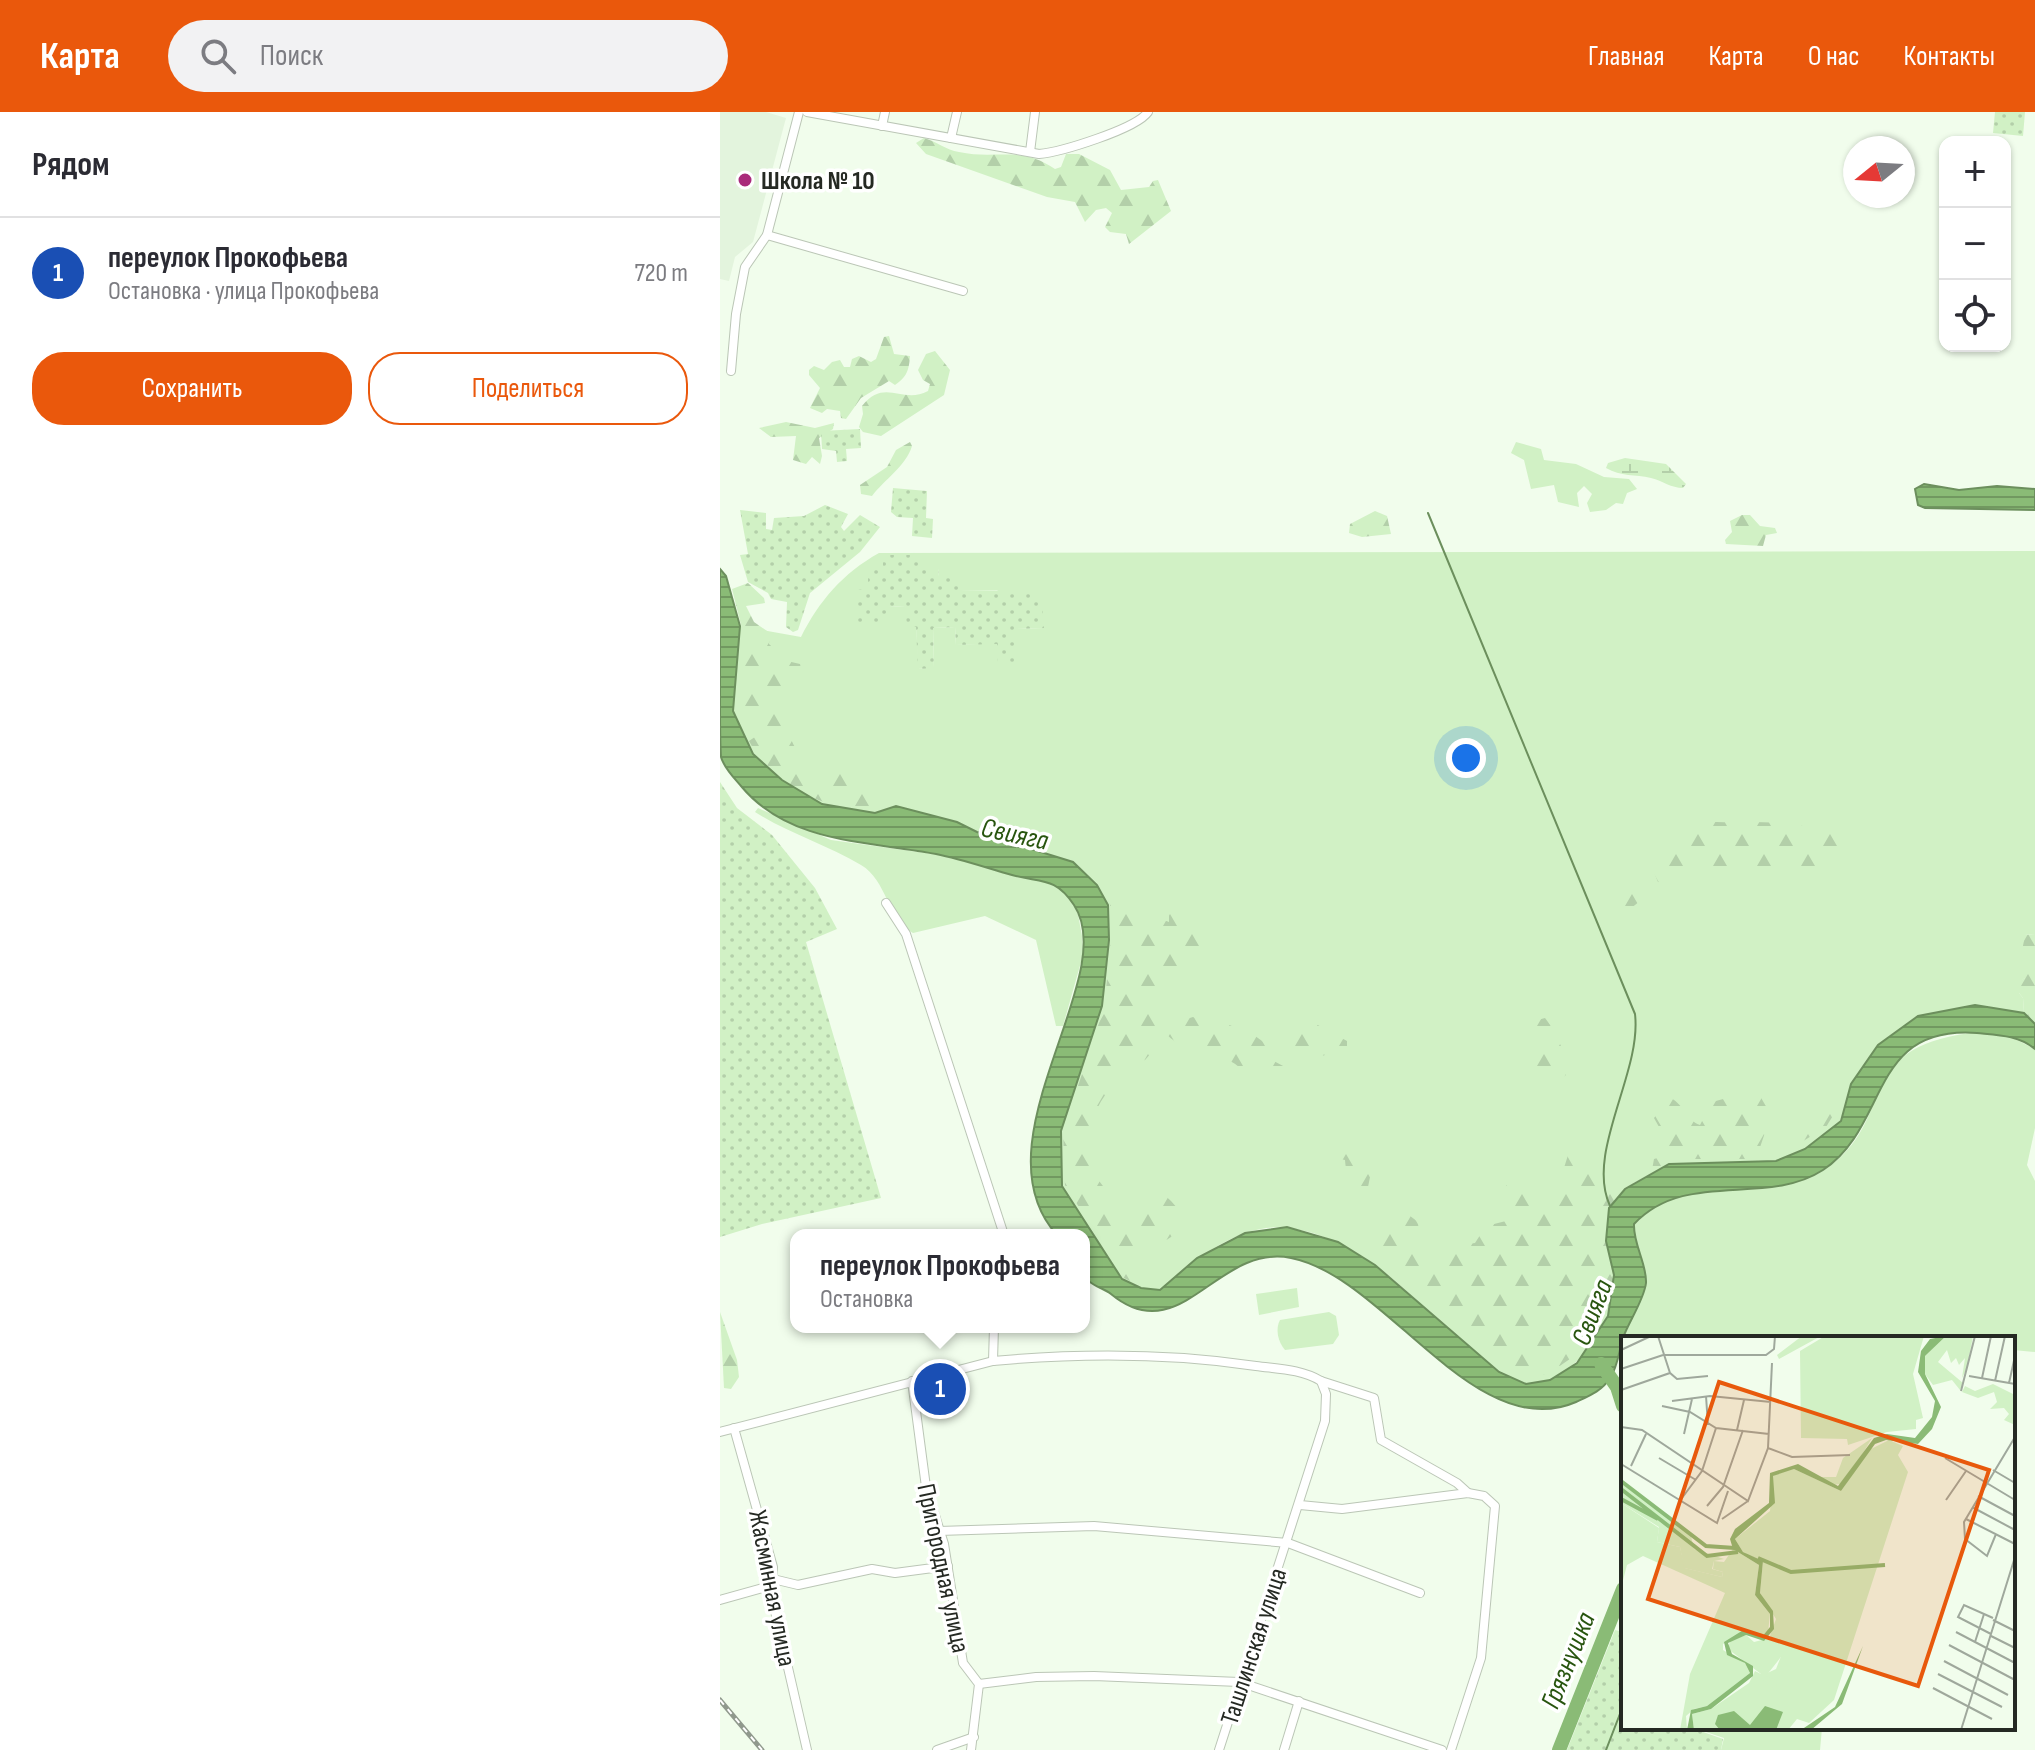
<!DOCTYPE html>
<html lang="ru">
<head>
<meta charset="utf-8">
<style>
	:root { --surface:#fff; --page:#f2f2f3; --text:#2b2b33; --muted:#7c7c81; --line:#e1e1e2; --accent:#ea580c }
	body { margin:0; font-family:"Sofia Sans Condensed",sans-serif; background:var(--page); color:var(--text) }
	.controls { position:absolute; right:24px; top:24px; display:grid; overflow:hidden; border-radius:16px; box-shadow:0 2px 6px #0004 }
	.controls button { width:72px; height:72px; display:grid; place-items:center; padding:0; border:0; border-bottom:2px solid var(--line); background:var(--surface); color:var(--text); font:40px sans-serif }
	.compass { position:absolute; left:1123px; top:24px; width:72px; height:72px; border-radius:50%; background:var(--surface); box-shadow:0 2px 6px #0004; rotate:252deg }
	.you { position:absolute; left:746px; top:646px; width:28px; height:28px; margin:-20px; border:6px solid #fff; border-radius:50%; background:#1a73e8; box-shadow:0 0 0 12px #1a73e833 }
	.badge { display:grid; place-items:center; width:52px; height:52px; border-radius:50%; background:var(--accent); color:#fff; font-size:26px; font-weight:700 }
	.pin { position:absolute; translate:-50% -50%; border:4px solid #fff; box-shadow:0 2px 8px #0006 }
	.popup { position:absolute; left:70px; top:1117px; width:300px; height:104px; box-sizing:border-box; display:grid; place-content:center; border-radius:16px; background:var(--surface); filter:drop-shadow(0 2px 6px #0005); font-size:26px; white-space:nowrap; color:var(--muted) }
	.popup b { font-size:30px; color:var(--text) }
	.popup::after { content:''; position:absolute; left:50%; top:100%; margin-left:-16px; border:16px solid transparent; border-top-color:var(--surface) }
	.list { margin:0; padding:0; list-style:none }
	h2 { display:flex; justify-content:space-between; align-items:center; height:104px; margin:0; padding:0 32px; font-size:34px }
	h2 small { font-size:26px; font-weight:400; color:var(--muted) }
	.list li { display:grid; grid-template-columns:52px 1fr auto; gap:24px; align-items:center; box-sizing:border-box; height:112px; padding:0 32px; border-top:2px solid var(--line) }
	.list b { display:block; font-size:30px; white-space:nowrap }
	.list p { margin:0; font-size:26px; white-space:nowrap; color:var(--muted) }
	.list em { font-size:26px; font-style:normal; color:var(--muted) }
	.actions { display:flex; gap:16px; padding:24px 32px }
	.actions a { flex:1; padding:18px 0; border:2px solid var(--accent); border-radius:32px; text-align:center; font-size:28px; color:var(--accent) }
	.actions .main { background:var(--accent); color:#fff }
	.icon { flex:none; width:44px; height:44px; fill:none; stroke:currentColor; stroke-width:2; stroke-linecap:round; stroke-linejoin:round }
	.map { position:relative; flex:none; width:1315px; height:1638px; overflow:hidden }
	header { display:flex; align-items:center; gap:48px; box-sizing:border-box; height:112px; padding:0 40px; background:var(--accent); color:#fff }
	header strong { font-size:38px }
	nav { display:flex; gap:44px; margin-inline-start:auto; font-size:28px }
	.search { width:560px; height:72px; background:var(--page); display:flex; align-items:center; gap:20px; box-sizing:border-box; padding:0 28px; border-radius:44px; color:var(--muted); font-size:30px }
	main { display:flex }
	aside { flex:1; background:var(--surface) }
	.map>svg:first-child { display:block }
	.built { fill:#e3f4dd }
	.green { fill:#d1f1c5; fill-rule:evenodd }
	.forest { fill:url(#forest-firs) }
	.wetland { fill:url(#wetland-marsh) }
	.garden { fill:url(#garden-dots) }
	.water { fill:url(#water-rules); stroke:#6c8f5d; stroke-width:2 }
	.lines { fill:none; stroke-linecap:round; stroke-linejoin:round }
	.stream { stroke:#6c8f5d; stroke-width:2 }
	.river { stroke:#8abb76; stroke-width:14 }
	.street-casing { stroke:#bbc6b6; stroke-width:10 }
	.street { stroke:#fff; stroke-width:8 }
	.rail-casing { stroke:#90998d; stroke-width:5 }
	.rail { stroke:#fff; stroke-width:2; stroke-dasharray:6; stroke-linecap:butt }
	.poi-dot { fill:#a92a7a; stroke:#fff; stroke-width:3 }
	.labels { text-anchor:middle; stroke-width:7; stroke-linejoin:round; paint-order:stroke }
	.poi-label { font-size:26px; font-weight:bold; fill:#252923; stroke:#fff; text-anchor:start }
	.street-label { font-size:26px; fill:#252923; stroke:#fff }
	.water-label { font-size:28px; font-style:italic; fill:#28550f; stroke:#fff }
	.inset-river { fill:none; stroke:#8abb76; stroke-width:4 }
	.inset-road { fill:none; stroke:#9fa89c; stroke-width:2 }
	.view { fill:#e8590c; fill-opacity:0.15; stroke:#e8590c; stroke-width:4 }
	.inset-edge { fill:none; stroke:#252923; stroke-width:4 }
</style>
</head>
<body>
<header>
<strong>Карта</strong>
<div class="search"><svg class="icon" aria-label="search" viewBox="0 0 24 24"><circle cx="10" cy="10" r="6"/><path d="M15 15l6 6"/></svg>Поиск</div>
<nav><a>Главная</a><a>Карта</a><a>О нас</a><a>Контакты</a></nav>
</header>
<main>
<aside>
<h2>Рядом<small></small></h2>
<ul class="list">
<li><span class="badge" style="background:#1a4fb4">1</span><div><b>переулок Прокофьева</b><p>Остановка · улица Прокофьева</p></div><em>720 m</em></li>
</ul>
<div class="actions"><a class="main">Сохранить</a><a>Поделиться</a></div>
</aside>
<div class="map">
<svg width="1315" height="1638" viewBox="0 0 1315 1638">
	<defs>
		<pattern id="forest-firs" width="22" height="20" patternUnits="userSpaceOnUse" patternTransform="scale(2)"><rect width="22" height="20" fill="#d1f1c5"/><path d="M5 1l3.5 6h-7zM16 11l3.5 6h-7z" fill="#b3cfa9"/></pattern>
		<pattern id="wetland-marsh" width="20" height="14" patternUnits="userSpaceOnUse" patternTransform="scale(2)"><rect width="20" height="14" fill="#d1f1c5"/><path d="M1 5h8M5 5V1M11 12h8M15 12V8" fill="none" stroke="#b3cfa9"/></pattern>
		<pattern id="garden-dots" width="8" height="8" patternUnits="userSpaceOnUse" patternTransform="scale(2)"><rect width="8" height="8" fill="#d1f1c5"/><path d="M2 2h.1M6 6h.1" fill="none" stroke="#b3cfa9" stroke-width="1.8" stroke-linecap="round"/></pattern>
		<pattern id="water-rules" width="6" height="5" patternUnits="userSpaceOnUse" patternTransform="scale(2)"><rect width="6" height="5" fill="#8abb76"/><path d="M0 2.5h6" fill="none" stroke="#719860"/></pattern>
	</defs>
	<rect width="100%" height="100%" fill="#f1fdec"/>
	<polygon class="built" points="0,0 46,0 66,6 33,130 15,145 9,169 0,167"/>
	<g class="green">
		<polygon points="796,330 821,337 824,348 856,352 884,365 909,367 917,377 907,381 903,392 896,391 886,398 870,400 867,391 872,382 864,374 857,381 859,395 838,390 834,373 811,377 804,348 791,341"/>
		<path d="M1315,439v383l-10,1v43l-6,4v11l4,5 1,15 -50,-8 -123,79 -10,37 -36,28 -29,12 -107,3 -35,19c-7,38 -13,98 -26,132 -10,28 -50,77 -84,68 -19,-5 -36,-20 -51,-32 -56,-46 -108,-114 -185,-123 -49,-6 -93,32 -128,62l-19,-2 -19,-9 -60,-93 -1,-55 41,-125 7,-66 -1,-35 -11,-20 -75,-41 -45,-12 -20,-10 -61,-15 -21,6 -53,-9 -40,-24 -29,-26 -20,-43 7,-85 61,11c18,-36 42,-64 78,-84zM200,443l1,14h17l1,7 20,14h38l46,38 -27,1v36l-18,-22 -42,2 -1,-18 -22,1 1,39 -15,2 -3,-42 -11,-21 -16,1 -21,-18 16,-20z"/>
		<path d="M38,696l73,32 131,18 85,19 19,16 11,16 5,27 1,19 -20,71h-7l-20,-86 -51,-24 -72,17c-26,-14 -26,-53 -52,-68 -34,-20 -73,-32 -106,-53z"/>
		<path d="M1251,921l38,3 26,13v79l-8,37 8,16v171l-22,-2v-12h-389l22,-55 -13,-46 1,-13c5,-6 11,-13 17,-18 40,-28 126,-6 173,-36 76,-50 25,-122 147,-137z"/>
		<polygon points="577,1176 579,1195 539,1203 536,1182"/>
		<path d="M609,1200l7,4 3,19 -6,9 -48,6c-7,-8 -10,-21 -5,-30z"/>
		<polygon points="974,1616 1102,1616 1100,1638 1001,1638 1004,1626"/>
	</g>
	<g class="forest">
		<path d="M204,26c12,3 22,12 35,14 36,8 62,-7 96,17l6,-2 5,-13h13l31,16 11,20 28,-3 4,-6 5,-1 13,31 -42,33 -3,-10 -16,-2 -5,-5 7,-14 -6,-5 -10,2 -11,12 -10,-20 -28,-5 -121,-43 -10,-11z"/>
		<path d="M169,224l5,18 16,2c-1,14 -3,21 -15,29l-6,-4 -28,17 -15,21 -5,-1 -1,-7 -13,-2 -5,4 -12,-5 10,-20 -11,-13v-5l5,-4 10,4 8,-8 8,-2 4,7h6l2,-8 7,-3 12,6 5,-3 8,-22z"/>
		<path d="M215,239l15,19 -6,25 -63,41 -18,-4 -4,-5 4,-13 -1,-8c23,-29 40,-1 66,-15l2,-7 -7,-4 -5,-10 8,-16z"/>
		<polygon points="66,310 95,316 114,311 113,317 99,326 102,344 100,352 92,345 86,352 73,348 76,324 51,325 39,316"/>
		<path d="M190,330l2,4c-6,20 -28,34 -40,50l-11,-2 -1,-9 27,-18 9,-17z"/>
		<polygon points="655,399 667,404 671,422 642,425 629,421 630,412"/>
		<polygon points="1022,403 1030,403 1040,414 1055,416 1057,421 1046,423 1043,434 1006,432 1005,428 1012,420 1010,409"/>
		<path d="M28,471l16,15 1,5 -19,3 8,16 16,11 -1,11 18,17 13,3 5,23 -20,6c-6,28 8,59 29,78l14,-1 6,-12h7l37,39 -9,13c-15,-2 -32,-3 -45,-8 -27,-9 -62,-36 -75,-61l16,-11 -4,-4 -11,3 -8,-3 -7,-17 7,-80 -10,-40z"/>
		<path d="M990,710c45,1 101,-5 139,22l3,9 -26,12 -5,9c-19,4 -35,-6 -55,-8 -8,0 -17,3 -25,2 -21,-2 -40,-3 -61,2l-8,13 -14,-1 -5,-12 6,-17 22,-13 1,-10z"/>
		<polygon points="910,765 925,776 925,785 905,801 893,803 887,782"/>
		<path d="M391,774l31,26 27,10v-8l-12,-8 5,-11c17,-1 32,35 46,47l1,12 -7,5 -18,3 -9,14 -13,6 -10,70 -7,8 -26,8c-3,5 -2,12 -6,17 -12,14 -22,30 -22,51 0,14 5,22 2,37l26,34 10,6 7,-3 8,-20 8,-2c19,9 42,30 19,49 -10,8 -30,10 -42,18v9l9,14 -4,5 -10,-5 -59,-93 -2,-54 41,-123 7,-67 -1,-37 -7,-15z"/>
		<polygon points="1315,822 1315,912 1304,901 1303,886 1299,881 1299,869 1305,866 1300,850 1305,823"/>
		<path d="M473,905l11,5 6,-4 41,15 18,13 1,7 -8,4 3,5 5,-3 15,8 -11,2 -7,7 -10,-5h-14c-20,-23 -52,-12 -77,-37l4,-10z"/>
		<path d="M825,906c12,15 22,37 21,57l-9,7 -16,-5 -15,-15 8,-41z"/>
		<path d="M594,911l33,18v5c-29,12 -45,22 -66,-6l2,-11 10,-5z"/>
		<path d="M1022,982l18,2 11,19 -15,44h-66l-22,4 -16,7 2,-11 7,-2 2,-11 5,-3 -14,-25 17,-20c13,7 15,22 29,27l12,-23z"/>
		<path d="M1101,992l13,10 -8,13 -31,19c1,-15 11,-38 26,-42z"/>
		<path d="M622,1033l25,16 3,16 -3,15c-18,1 -21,-20 -22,-32l-13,-3v-5z"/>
		<polygon points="863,1039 899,1072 893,1117 901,1178 882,1225 828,1262 805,1264 780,1253 646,1140 648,1130 681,1097 698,1110 700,1130 709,1137 755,1131 766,1114 794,1107 781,1081 789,1070 810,1071 827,1081 837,1078 849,1040"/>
		<polygon points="0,1200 17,1248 19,1265 11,1277 4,1276"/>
	</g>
	<path class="wetland" d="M905,346l41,6 20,20 -3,4c-12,0 -20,-7 -32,-10 -16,-4 -30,-1 -45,-10l2,-5z"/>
	<g class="garden">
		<polygon points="1275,0 1305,0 1303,24 1273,21"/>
		<polygon points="140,317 141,336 126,337 127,349 117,350 116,339 102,337 101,319"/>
		<polygon points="173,376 207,379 206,406 213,407 212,426 192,424 193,406 177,405 171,400"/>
		<polygon points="105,393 128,402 121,415 124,419 140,403 160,415 140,440 90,481 78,518 73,520 66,515 67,490 51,487 48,481 28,470 20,443 28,442 20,398 46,401 46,417 52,418 54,406 84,404"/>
		<polygon points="163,443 201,443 201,457 218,457 219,464 238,465 239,478 321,479 324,516 297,517 296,554 278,552 277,532 236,533 235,515 213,516 214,556 198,557 196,515 187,515 185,494 169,495 169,511 135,514 134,478 148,477 148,458 163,457"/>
		<polygon points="0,670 17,696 52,723 95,776 117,817 86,830 161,1086 42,1112 0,1125"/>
		<polygon points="895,1518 903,1520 903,1616 972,1616 1003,1627 1001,1638 847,1638"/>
	</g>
	<g class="water">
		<polygon points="1204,372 1239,378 1277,374 1315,377 1315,398 1205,396 1198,393 1195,377"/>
		<path d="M0,457l6,7 14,50 -7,85 20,43 29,26 40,24 53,9 21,-7 61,16 20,10 96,30 24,23 11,20 1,35 -7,66 -41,125 1,55 60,93 19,9 19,2 37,-32 48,-25 42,-6 51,15 37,23 124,107 27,12 24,-4 27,-17 31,-47 6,-41 -8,-34 3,-33 16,-19 44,-25 107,-3 29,-12 36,-28 10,-37 27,-39 40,-29 57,-11 49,8 11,11v25c-17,-14 -37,-14 -58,-16 -109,-8 -87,93 -154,137 -57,37 -137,-1 -189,54 -1,20 13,40 12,59 -2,17 -18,40 -23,55 -4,12 -5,29 -13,40 -8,13 -21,18 -34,24 -101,44 -191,-126 -285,-144 -74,-15 -110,94 -180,36 -6,-5 -15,-7 -21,-12 -11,-10 -6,-34 -6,-47h-27c-84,-93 65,-258 17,-330 -19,-29 -34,-22 -62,-30 -25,-7 -51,-16 -76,-21 -68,-13 -147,-10 -195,-68 -7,-8 -17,-18 -20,-29 -1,-14 -1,-34 -1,-49 0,-46 0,-92 0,-139z"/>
	</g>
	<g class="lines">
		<g class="stream">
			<path d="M708,401l207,501c7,59 -50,138 -25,192"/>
			<polyline points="886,1638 903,1594"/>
		</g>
		<g class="river">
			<polyline points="881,1252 897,1275 903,1294"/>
			<polyline points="839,1638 903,1477"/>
		</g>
		<defs>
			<g id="street">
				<path d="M87,0l232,42c22,-2 97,-25 109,-42"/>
				<polyline points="162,14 165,0"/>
				<polyline points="231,26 237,0"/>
				<polyline points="310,40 315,0"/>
				<polyline points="47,123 243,179"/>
				<polyline points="11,259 16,202 25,155 47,123 79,0"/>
				<polyline points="166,791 186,822 284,1123"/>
				<polyline points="273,1249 274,1215"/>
				<polyline points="192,1269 206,1375 224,1432 243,1551 259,1572 251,1638"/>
				<polyline points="601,1269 654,1286 661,1328 737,1371 748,1381"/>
				<polyline points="14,1316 53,1455 51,1482 87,1638"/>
				<path d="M0,1320l273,-71c88,-8 175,-8 263,5 22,3 45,3 65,15l5,13 -1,27 -106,329"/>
				<polyline points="580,1393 622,1397 748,1381 764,1384 775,1394 761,1546 731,1638"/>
				<polyline points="219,1419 374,1414 568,1431 700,1481"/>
				<polyline points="53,1467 78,1473 152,1457 175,1461 228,1454"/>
				<polyline points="0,1488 50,1474"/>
				<polyline points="259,1572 316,1565 374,1564 519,1570 722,1638"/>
				<polyline points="217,1638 254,1625"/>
				<polyline points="564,1638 579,1589"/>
			</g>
		</defs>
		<use href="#street" class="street-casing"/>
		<use href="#street" class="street"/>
		<defs>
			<polyline id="rail" points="0,1588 42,1638"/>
		</defs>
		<use href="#rail" class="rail-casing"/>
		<use href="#rail" class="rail"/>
	</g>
	<circle class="poi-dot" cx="25" cy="68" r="8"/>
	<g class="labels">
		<g class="poi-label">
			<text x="41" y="77">Школа № 10</text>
		</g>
		<g class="street-label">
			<text transform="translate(224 1456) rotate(78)" y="9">Пригородная улица</text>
			<text transform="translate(53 1476) rotate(79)" y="9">Жасминная улица</text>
			<text transform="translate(533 1534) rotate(-72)" y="9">Ташлинская улица</text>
		</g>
		<g class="water-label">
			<text transform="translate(295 721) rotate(12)" y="10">Свияга</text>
			<text transform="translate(871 1200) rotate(-69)" y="10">Свияга</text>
			<text transform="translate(847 1548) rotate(-68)" y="10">Грязнушка</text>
		</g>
	</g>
	<g transform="translate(901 1224)">
		<rect width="394" height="394" fill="#f1fdec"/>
		<path d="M181,0h19l-42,23 -2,-4zM251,102l-27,45 -11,2 -14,-8h16l7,-19zM268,104l14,6 -5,9 10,17 -74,228 -25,23 -12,-4 -9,11h-94l-2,-16 19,-5 38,-26 6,-12 8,4 13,-6 9,-23 -15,-10 6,-17 -16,-26 3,-32 -20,-9 -8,-13 35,-28 3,-35 21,-7 47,22 28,-41zM0,167l38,25 -2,14 23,5 5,21 37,9 1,-5 -10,-3 1,-8 10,1 9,-13 26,16 -4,30 15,19 -2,19 -6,4 -11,-5 -28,12v6l22,13 5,10 -43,33 -13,3 -8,7 1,14h-7l10,-56 35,-81 -82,-37 -16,9 -6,23z" fill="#d1f1c5"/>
		<path d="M325,0h27l-6,32 -5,10 3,-20 -6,7 -3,-7 -5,5 -4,-13 -9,12 25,21 -3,7 -8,-10 -19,5 -8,-11v-18zM372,48l22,11v30l-11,-5 5,-6 -5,-6 -14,1 7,-7 -3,-10 -16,6 -16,-6 3,-6 10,5zM173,133l46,22 -9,9 5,2 -12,3 -2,-9 -22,-20 -13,1 1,6 -7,3 -7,-11zM145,179l6,8 -8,3 -2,8 10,20 -8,6 -17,-5 -11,-16zM125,299l8,7 20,-5 14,11 -22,28 10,4 1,12 -14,-12 -12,4 10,-10 -33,-25 2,-8z" fill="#d1f1c5"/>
		<path d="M204,0h99l-11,38 10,44 -7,2v9l-29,3 -39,13 -1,-6 -46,-1 -1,-87zM276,128l10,9 -14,24 -11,-8 9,-9 -5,-7h12zM0,146l70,54 3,13 30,10 -10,2 -2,8 11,3 -1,5 -38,-9 -4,-21 -23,-5 2,-15 -38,-24z" fill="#d1f1c5"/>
		<path d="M325,0l-21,20v18l16,33 -9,22 -14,15 -32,-4 -11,4 -34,47 -47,-22 -21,7 2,27 -40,36 8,13 20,9 -3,32 13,18 1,18 -10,12 -18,-6 -18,8 4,11 21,12v10l-42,33 -19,5 2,16h-7l4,-20 16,-4 43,-33 -5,-10 -18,-8 -3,-13 21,-13 17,8 8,-10v-13l-15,-19 4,-30 -26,-16 -3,-10 5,-10 34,-26 1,-30 28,-9 40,22 36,-48 13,-4 28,4 17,-21 3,-16 -17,-29 3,-21 9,-12zM242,310l-21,58 -31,26h-10l34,-23zM144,370l18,6 -7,18h-56l-5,-6 3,-9 16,-4 16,14z" fill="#8abb76"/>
		<path class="inset-river" d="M0,145l85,65 29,2M0,153l86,67 31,-4M0,163l37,20M137,222l33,14 94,-7"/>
		<path class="inset-road" d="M37,0l12,37M0,14l30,-14M0,33l42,-14h103l8,-6 1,-13M348,40l46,8M361,42l9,-42M374,45l10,-45M388,47l6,-27M0,54l49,-17 7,6 31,-3M340,55l14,-55M85,60l2,29M51,65l38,-5 61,6M41,70l28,6 26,16 53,6M0,91l21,3 106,71 20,-53 4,-85M116,94l7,-30M63,98l8,-35M147,112l24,9 58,-2M38,122l37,22M324,122l70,42M0,128l96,59 11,-32M10,130l15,-32M372,134l22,13M357,160l37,20M325,164l20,-29M58,166l23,-31 14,-43M86,170l16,-19 20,-57M351,171l43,23M101,183l26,-18M345,183l49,25M375,198l-9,22 -22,-17 -1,-17 51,-85M372,284l22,11M335,296l59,31M370,298l-33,-17 6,-12 29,13M370,300l24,12M354,306l9,-28M328,309l66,35M323,325l64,34M317,338l64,33M312,352l59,31M340,394l54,-173"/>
		<path class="view" d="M98,46l270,88 -71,216 -270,-87z"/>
		<rect width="394" height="394" class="inset-edge"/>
	</g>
</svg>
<div class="controls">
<button>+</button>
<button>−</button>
<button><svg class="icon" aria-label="locate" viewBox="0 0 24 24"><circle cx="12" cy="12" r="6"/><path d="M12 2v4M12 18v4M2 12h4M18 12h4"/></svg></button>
</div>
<svg class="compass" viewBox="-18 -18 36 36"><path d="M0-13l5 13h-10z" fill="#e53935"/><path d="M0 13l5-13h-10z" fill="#7c7c81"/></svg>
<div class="you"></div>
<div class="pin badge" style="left:220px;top:1277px;background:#1a4fb4">1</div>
<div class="popup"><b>переулок Прокофьева</b>Остановка</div>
</div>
</main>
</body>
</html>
